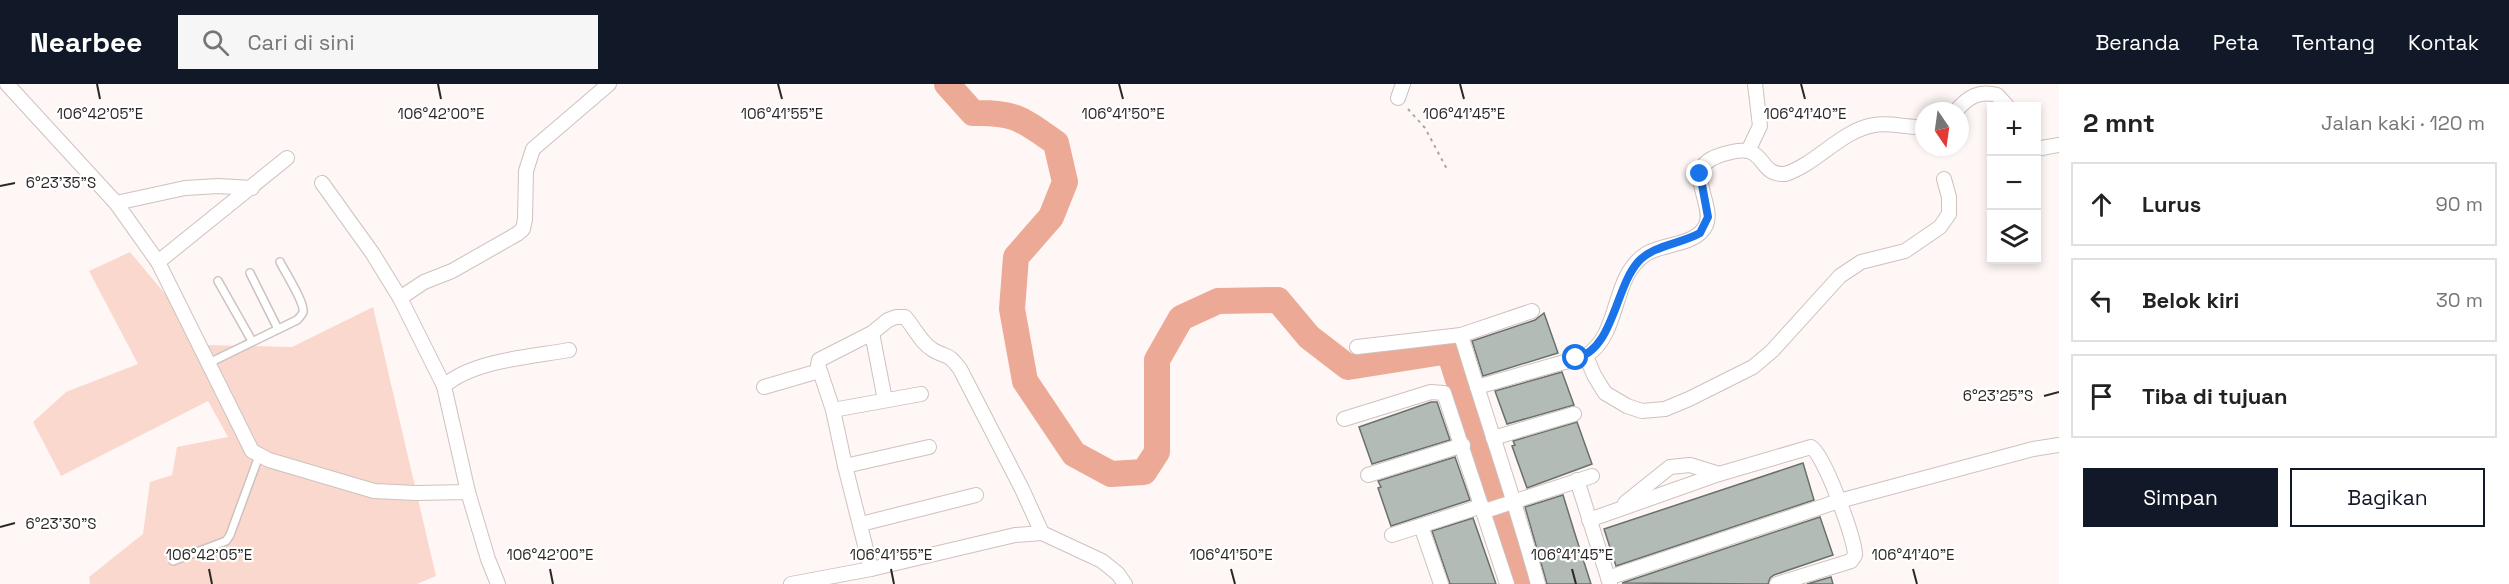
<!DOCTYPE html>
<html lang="id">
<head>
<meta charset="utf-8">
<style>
	:root { --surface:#fff; --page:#f6f6f6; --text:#222; --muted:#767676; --line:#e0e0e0; --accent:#111827 }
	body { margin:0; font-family:"Space Grotesk",sans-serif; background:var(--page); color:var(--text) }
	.controls { position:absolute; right:18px; top:18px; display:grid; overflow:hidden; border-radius:0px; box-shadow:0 3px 9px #0003 }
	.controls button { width:54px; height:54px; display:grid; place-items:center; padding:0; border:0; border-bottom:2px solid var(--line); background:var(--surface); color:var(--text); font:30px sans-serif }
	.compass { position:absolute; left:1915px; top:18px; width:54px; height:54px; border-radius:50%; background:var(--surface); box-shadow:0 3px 9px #0003; rotate:167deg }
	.stop { position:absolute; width:18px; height:18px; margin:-14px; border:4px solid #1a73e8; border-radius:50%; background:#fff }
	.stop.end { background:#1a73e8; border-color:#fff; box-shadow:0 2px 6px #0008 }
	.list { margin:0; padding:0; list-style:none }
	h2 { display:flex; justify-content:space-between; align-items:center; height:78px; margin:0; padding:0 24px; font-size:26px }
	h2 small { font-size:20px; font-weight:400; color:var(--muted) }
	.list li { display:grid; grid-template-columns:39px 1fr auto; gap:18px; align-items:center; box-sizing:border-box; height:84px; margin:0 12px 12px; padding:0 12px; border:2px solid var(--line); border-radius:0px }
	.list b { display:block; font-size:22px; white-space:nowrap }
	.list em { font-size:20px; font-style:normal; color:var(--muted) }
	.actions { display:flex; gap:12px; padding:18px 24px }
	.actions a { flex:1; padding:14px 0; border:2px solid var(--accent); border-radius:0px; text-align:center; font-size:21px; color:var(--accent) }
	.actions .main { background:var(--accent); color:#fff }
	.icon { flex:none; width:33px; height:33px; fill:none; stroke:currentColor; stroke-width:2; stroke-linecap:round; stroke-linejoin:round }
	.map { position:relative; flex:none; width:2059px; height:500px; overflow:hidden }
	header { display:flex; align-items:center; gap:36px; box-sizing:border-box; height:84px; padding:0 30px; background:var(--accent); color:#fff }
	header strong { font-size:28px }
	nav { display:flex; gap:33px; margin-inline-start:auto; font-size:21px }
	.search { width:420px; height:54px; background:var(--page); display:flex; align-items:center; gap:15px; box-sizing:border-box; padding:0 21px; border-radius:0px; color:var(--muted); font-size:22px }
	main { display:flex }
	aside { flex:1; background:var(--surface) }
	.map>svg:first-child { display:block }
	.green { fill:#fbd8ce }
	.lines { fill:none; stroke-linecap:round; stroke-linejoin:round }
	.river { stroke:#eca995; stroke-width:26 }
	.building { fill:#b2bbb6; stroke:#69716c; stroke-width:1.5 }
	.lane-casing { stroke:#cdc2be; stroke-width:10 }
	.street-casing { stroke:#cdc2be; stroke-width:16 }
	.path { stroke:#aba5a4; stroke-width:2; stroke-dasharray:3 4.5; stroke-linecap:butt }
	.lane { stroke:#fff; stroke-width:7 }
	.street { stroke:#fff; stroke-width:14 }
	.route { stroke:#1a73e8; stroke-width:8 }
	.ticks { fill:none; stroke:#2b2726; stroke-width:2 }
	.ticks-label { font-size:15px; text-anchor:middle; fill:#2b2726; stroke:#fff; stroke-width:4.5; stroke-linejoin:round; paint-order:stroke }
</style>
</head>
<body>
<header>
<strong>Nearbee</strong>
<div class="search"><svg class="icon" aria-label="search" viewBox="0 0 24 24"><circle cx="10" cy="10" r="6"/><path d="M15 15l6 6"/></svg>Cari di sini</div>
<nav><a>Beranda</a><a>Peta</a><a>Tentang</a><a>Kontak</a></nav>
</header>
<main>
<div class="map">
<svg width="2059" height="500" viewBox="0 0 2059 500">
	<rect width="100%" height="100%" fill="#fef7f5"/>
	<polygon class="green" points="130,168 208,261 292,263 373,223 436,492 417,500 90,500 89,493 143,450 150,398 172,391 177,363 228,353 208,317 61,392 33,338 66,308 138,280 89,187"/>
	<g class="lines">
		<path class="river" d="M947,0l26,29c42,-1 49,6 83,30l9,39 -14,35 -35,40 -4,52 13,72 49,73 37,20 33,-2 13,-20v-92l24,-42 37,-17 60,-1 31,37 39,30 101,-16 74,233"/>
	</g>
	<g class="building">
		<polygon points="1544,229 1558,269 1483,292 1472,257 1535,236"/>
		<polygon points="1562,288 1574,321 1507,340 1495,307"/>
		<polygon points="1431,318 1437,318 1450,356 1372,380 1359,343"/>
		<polygon points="1577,338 1592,380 1527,404 1512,362 1515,361 1513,357"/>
		<polygon points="1455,373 1470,416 1391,442 1378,404 1381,403 1378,397"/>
		<polygon points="1803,379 1814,416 1616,482 1604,445"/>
		<polygon points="1563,411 1575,450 1591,500 1547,500 1525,423"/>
		<polygon points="1820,433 1833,471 1774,491 1770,494 1768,500 1622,499"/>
		<polygon points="1473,434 1496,500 1450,500 1432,447"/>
		<polygon points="1831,493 1833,500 1807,500"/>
	</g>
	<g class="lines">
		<defs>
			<g id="lane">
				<polyline points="250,189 278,245"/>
				<polyline points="218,197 252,257"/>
				<path d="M209,279l88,-43c3,-3 5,-5 6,-8 2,-9 -18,-40 -23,-50"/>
				<polyline points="173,477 226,457 230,451 259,372"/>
			</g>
			<g id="street">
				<polyline points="7,0 116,119 158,178 252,367 269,376 374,407 416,409 468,408 488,475 498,500"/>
				<polyline points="1398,14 1403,0"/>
				<path d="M1956,27c12,-14 23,-21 41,-16l10,11"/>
				<polyline points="2036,65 2059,61"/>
				<polyline points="1748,67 1760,42 1755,0"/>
				<polyline points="322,99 373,170 400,214 444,302 468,408"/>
				<polyline points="116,119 185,104 218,102 252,104"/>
				<polyline points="158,178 287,74"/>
				<polyline points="400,214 424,198 452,187 517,150 523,145 525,135 526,87 533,65 609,0"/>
				<polyline points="872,249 885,316"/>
				<path d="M1461,251c25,83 54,165 77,249"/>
				<polyline points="1357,263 1461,251 1532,227"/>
				<polyline points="1586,272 1594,291 1605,309 1627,322 1642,327 1665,325 1689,315 1753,283 1772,267 1840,192 1861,178 1905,167 1940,143 1949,130 1949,113 1944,95"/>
				<path d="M444,302c29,-26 87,-29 125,-36"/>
				<polyline points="764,303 819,287"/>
				<path d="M1477,303c28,-8 56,-16 84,-24 7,-2 20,-3 26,-8 34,-22 24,-79 59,-101 17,-11 50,-8 60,-29 9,-20 -22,-53 7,-67 9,-4 30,-11 40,-5 12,7 12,22 32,21 32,-10 55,-43 89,-49 16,-3 33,3 50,2"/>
				<polyline points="833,326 921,310"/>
				<polyline points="1344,335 1431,308 1444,309 1507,500"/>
				<polyline points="1493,354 1574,330"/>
				<polyline points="845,382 929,363"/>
				<polyline points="1368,391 1463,361"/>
				<polyline points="1577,396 1610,500"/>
				<polyline points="1625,419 1670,383 1690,381 1719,390"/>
				<polyline points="1485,427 1592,392"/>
				<path d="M1589,436l130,-46 92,-27c13,7 44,92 44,108l-4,6 -74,23"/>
				<polyline points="861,440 976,411"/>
				<polyline points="1421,442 1441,500"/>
				<polyline points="1392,451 1482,422"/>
				<path d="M871,485l-26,-103 -12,-56 -15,-45 1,-5 53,-27 16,-13 8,-3h9c9,10 16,26 28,33 16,9 14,2 27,19l62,120 20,44"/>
				<polyline points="1608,494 1839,417 2033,365 2059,361"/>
				<polyline points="791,500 871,485 1015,451 1042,449 1102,477 1118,490 1125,500"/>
			</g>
		</defs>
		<use href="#lane" class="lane-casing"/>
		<use href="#street" class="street-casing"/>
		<polyline class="path" points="1408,25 1425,44 1448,87"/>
		<use href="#lane" class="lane"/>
		<use href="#street" class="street"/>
	</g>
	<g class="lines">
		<path class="route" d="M1576,274c37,-8 39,-70 62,-96 15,-17 43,-18 62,-29l8,-16 -8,-43"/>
	</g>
	<path class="ticks" d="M97,0l3,15M438,0l3,15M778,0l4,15M1119,0l4,15M1460,0l4,15M1801,0l4,15M0,102l15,-3M2044,312l15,-4M0,443l15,-4M209,485l3,15M550,485l3,15M891,485l3,15M1231,485l4,15M1572,485l4,15M1913,485l4,15"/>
	<g class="ticks-label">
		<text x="100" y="35">106°42'05"E</text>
		<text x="441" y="35">106°42'00"E</text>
		<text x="1805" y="35">106°41'40"E</text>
		<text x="782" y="35">106°41'55"E</text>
		<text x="1123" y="35">106°41'50"E</text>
		<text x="1464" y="35">106°41'45"E</text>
		<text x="61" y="104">6°23'35"S</text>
		<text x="1998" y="317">6°23'25"S</text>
		<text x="61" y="445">6°23'30"S</text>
		<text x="209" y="476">106°42'05"E</text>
		<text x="550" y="476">106°42'00"E</text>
		<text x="891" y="476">106°41'55"E</text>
		<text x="1231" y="476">106°41'50"E</text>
		<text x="1572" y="476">106°41'45"E</text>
		<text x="1913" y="476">106°41'40"E</text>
	</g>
</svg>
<div class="controls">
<button>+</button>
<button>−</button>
<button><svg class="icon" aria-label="layers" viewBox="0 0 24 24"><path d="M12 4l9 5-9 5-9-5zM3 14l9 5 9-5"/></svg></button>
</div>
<svg class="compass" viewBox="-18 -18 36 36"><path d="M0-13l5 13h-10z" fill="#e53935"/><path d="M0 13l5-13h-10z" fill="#767676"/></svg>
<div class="stop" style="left:1576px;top:274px"></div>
<div class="stop end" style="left:1700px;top:90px"></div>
</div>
<aside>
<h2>2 mnt<small>Jalan kaki · 120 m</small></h2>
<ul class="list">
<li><svg class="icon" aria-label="ahead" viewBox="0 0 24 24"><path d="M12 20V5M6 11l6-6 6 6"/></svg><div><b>Lurus</b></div><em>90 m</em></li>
<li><svg class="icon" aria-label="left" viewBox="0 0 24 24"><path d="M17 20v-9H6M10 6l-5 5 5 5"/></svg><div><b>Belok kiri</b></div><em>30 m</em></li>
<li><svg class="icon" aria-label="arrive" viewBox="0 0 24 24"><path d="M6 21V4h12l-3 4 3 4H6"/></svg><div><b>Tiba di tujuan</b></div></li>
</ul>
<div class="actions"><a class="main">Simpan</a><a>Bagikan</a></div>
</aside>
</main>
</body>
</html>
